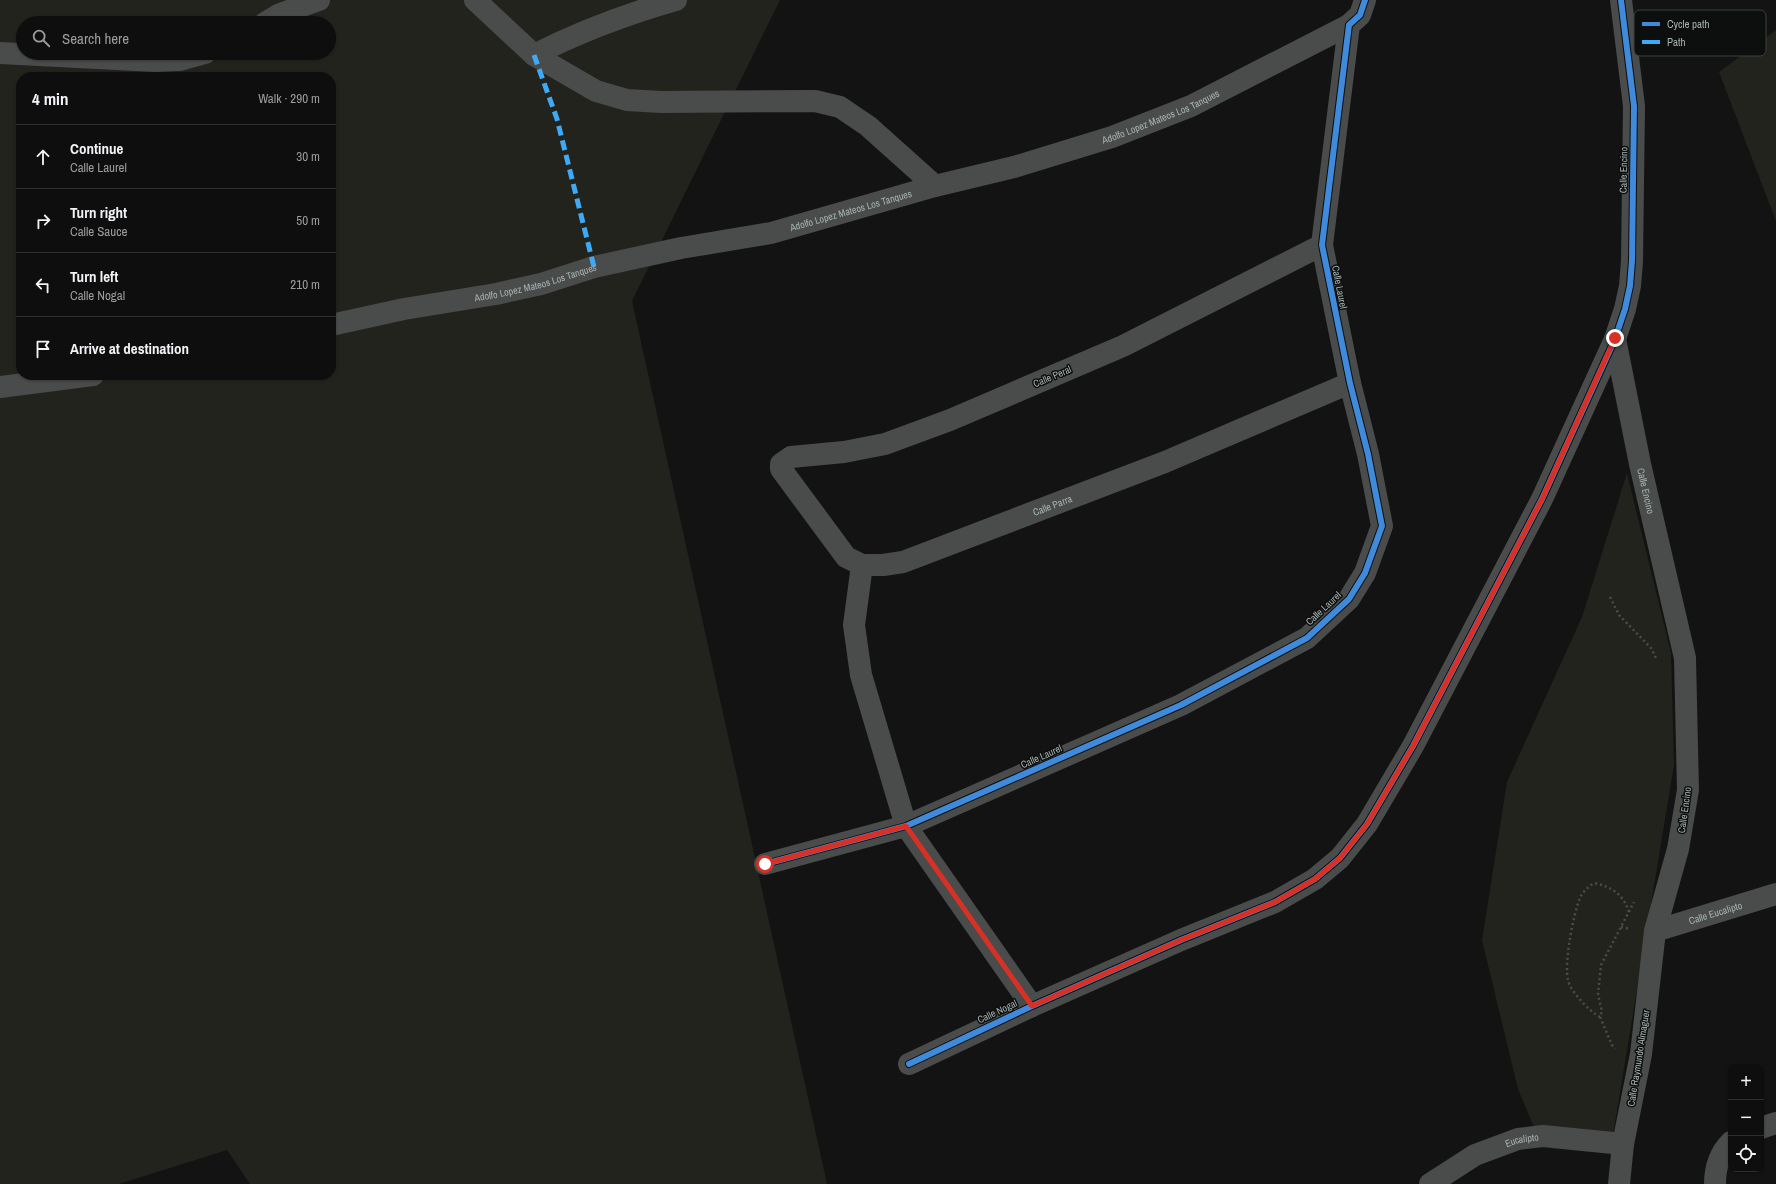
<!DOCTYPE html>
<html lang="en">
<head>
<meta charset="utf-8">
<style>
	:root { --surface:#0e0e0e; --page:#171717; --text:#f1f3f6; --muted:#9b9c9e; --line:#2e2e2e }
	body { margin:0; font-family:"Archivo Narrow",sans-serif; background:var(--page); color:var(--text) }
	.controls { position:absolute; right:12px; bottom:12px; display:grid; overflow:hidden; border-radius:8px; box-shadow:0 1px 3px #0004 }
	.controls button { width:36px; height:36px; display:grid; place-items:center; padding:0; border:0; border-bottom:1px solid var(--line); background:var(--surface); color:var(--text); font:20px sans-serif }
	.stop { position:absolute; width:12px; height:12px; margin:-9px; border:3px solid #d93025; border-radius:50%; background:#fff }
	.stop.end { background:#d93025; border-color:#fff; box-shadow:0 1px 4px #0008 }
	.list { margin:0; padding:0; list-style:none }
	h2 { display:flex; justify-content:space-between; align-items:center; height:52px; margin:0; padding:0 16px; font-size:17px }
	h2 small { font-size:13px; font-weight:400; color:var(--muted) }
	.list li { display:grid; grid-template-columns:26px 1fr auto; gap:12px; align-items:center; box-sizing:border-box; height:64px; padding:0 16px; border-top:1px solid var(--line) }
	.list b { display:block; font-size:15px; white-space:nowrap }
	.list p { margin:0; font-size:13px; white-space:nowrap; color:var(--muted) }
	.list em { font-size:13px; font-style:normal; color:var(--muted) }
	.icon { flex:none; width:22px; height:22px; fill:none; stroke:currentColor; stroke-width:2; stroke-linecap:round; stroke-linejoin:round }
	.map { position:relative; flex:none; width:1776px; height:1184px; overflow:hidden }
	.search { position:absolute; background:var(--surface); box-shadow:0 1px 3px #0004; left:16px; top:16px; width:320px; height:44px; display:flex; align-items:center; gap:10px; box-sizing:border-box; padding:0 14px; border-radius:22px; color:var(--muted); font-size:15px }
	.panel { position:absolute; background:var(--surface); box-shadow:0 1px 3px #0004; left:16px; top:72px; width:320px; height:308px; border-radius:16px }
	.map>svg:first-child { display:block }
	.green { fill:#22231d; fill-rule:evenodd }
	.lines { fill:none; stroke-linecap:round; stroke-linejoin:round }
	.path { stroke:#4a4d4d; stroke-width:2.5; stroke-dasharray:2 3; stroke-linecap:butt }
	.minor { stroke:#494c4b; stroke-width:22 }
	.quiet { stroke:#3fa9f5; stroke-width:5; stroke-dasharray:10 5; stroke-linecap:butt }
	.cycleway-casing { stroke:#0d0e0e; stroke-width:8 }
	.cycleway { stroke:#408adc; stroke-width:6 }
	.route { stroke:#d93025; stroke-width:5 }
	.labels { text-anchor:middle; stroke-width:3; stroke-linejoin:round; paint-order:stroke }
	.street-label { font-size:10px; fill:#a5b3b0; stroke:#0d0e0e }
	.key { fill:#0d0e0e; stroke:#3b403f; stroke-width:1 }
	.key-label { font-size:11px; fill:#a5b3b0 }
</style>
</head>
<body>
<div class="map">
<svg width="1776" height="1184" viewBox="0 0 1776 1184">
	<rect width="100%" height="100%" fill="#131313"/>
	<g class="green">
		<path d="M0,0h780l-148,301 195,883h-577l-23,-34 -108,34h-119zM23,23h306v30h-306zM21,77h310v298h-310z"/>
		<polygon points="1776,30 1776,221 1719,72"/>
		<polygon points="1627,473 1671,653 1674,765 1613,1135 1537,1134 1518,1089 1482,940 1507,782 1582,617"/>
	</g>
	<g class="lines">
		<g class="path">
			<polyline points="1610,597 1619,615 1651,648 1657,660"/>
			<path d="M1629,912c-6,-18 -17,-25 -35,-29 -6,4 -11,8 -14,15 -7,17 -16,65 -12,82 2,11 22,32 32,37l2,-6 -4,-16 3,-30 33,-63"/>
			<polyline points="1621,927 1630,929"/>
			<polyline points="1600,1017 1612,1045 1615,1049"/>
		</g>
		<g class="minor">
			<polyline points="475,0 534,55 596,91 627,100 661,102 815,101 840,107 868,126 935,186"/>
			<polyline points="265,23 280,14 319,0"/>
			<polyline points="0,53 155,61 180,60 205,53"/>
			<path d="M534,55c45,-23 93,-41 142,-55"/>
			<path id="s1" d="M1322,245l-199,101 -173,74 -65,24 -41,8 -53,5 -10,7v5l65,88 16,8h21l20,-3 262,-100 185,-79"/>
			<path id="s2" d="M331,325l73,-16 92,-15 45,-10 53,-17 87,-19 90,-15 164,-47 79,-19 98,-30 79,-31 158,-81"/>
			<path id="s3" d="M1615,339l25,125 45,194 3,132 -10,59 -23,82 -14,123 -18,90 -4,40"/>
			<polyline points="0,387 93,375"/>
			<polyline points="862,565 854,625 861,675 906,826 1032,1006"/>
			<polyline points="765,864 906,826 1181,705 1307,638 1349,599 1365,573 1382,526 1368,454 1350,383 1322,245 1349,25 1360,15 1365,0"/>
			<path id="s4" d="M1655,931l121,-37"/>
			<polyline points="909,1064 1032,1006 1181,940 1275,902 1315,879 1340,858 1367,824 1413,746 1542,499 1615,339 1625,309 1630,286 1632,261 1634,106 1621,0"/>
			<polyline points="1761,1128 1776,1123"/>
			<path id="s5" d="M1430,1184l45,-29 43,-16 25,-3 80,8"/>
			<path d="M1715,1184c0,-17 4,-30 16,-42"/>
		</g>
		<polyline class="quiet" points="534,55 557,119 594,267"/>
		<defs>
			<g id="cycleway">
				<polyline points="765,864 906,826 1181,705 1307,638 1349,599 1365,573 1382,526 1368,454 1350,383 1322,245 1349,25 1360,15 1365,0"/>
				<polyline points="909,1064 1032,1006 1181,940 1275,902 1315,879 1340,858 1367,824 1413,746 1542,499 1615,339 1625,309 1630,286 1632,261 1634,106 1621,0"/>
			</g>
		</defs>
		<use href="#cycleway" class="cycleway-casing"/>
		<use href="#cycleway" class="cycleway"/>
	</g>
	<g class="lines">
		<polyline class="route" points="765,864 906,826 1032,1006 1181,940 1275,902 1315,879 1340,858 1367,824 1413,746 1542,499 1615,338"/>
	</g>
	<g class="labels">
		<g class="street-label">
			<text dy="4" stroke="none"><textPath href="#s2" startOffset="857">Adolfo Lopez Mateos Los Tanques</textPath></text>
			<text transform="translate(1623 170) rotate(-89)" y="4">Calle Encino</text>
			<text dy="4" stroke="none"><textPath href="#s2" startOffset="533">Adolfo Lopez Mateos Los Tanques</textPath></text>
			<text dy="4" stroke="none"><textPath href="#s2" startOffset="209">Adolfo Lopez Mateos Los Tanques</textPath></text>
			<text transform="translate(1340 287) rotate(79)" y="4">Calle Laurel</text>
			<text transform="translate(1052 376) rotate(-23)" y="4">Calle Peral</text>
			<text dy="4" stroke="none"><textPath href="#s3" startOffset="155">Calle Encino</textPath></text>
			<text dy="4" stroke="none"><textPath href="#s1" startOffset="921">Calle Parra</textPath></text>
			<text transform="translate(1323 608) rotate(-43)" y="4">Calle Laurel</text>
			<text transform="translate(1041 756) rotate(-24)" y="4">Calle Laurel</text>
			<text transform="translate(1684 810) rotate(-82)" y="4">Calle Encino</text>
			<text dy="4" stroke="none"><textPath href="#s4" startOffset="63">Calle Eucalipto</textPath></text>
			<text transform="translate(997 1011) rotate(-25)" y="4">Calle Nogal</text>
			<text transform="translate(1638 1058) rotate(-81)" y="4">Calle Raymundo Almaguer</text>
			<text dy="4" stroke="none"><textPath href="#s5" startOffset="103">Eucalipto</textPath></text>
		</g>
	</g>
	<rect x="1634" y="10" width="132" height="46" rx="6" class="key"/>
	<rect x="1642" y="22" width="18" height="4" fill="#408adc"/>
	<rect x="1642" y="40" width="18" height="4" fill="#3fa9f5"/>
	<g class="key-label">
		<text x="1667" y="28">Cycle path</text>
		<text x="1667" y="46">Path</text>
	</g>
</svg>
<div class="controls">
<button>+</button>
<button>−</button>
<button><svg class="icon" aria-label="locate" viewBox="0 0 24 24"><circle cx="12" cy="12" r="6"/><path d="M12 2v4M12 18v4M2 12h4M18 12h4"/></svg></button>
</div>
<div class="stop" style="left:765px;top:864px"></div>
<div class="stop end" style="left:1615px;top:338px"></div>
<div class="search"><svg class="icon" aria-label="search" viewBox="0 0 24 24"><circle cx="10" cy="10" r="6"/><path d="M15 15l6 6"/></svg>Search here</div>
<section class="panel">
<h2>4 min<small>Walk · 290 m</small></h2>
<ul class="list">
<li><svg class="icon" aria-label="ahead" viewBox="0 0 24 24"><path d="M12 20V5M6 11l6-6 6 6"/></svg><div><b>Continue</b><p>Calle Laurel</p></div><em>30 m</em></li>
<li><svg class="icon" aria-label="right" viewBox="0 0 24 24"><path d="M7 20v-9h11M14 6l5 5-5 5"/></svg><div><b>Turn right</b><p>Calle Sauce</p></div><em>50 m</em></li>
<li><svg class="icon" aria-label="left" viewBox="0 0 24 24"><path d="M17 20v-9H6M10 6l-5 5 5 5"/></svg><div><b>Turn left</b><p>Calle Nogal</p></div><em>210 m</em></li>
<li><svg class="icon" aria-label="arrive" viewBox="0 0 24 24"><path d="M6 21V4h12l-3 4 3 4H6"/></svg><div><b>Arrive at destination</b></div></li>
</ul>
</section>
</div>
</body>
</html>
